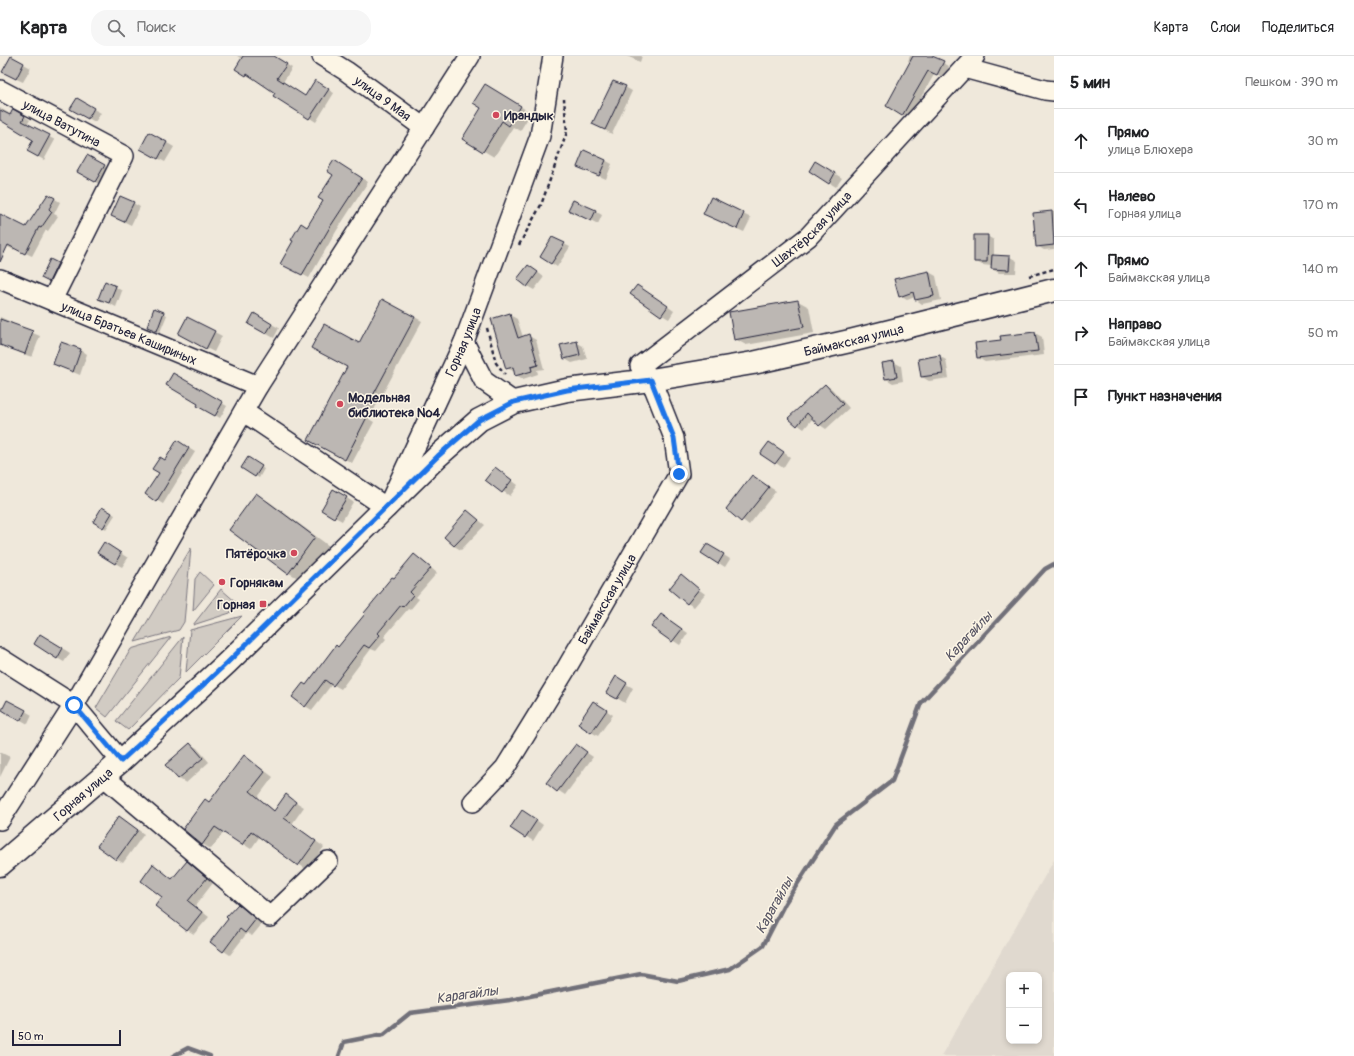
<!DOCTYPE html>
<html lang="ru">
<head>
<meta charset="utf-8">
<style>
	:root { --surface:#fff; --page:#f6f6f6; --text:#202124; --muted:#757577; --line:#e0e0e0 }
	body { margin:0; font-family:Pangolin,sans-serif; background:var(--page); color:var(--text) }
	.controls { position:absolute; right:12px; bottom:12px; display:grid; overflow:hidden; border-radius:8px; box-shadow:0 2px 6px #0003 }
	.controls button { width:36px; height:36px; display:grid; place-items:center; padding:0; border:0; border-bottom:1px solid var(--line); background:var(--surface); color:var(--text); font:20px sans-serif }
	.scale { position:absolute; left:12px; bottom:10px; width:109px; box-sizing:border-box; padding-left:4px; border:2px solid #22223b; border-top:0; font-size:11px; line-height:14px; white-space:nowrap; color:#22223b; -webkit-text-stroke:3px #fcf5e5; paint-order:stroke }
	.stop { position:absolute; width:12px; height:12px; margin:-9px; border:3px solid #1a73e8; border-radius:50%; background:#fff }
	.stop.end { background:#1a73e8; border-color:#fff; box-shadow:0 1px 4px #0008 }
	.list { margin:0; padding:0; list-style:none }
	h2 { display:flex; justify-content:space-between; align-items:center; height:52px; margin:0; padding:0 16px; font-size:17px }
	h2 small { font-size:13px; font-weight:400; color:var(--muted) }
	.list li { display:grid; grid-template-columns:26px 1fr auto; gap:12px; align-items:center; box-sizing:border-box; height:64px; padding:0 16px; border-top:1px solid var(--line) }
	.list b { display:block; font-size:15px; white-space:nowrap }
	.list p { margin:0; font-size:13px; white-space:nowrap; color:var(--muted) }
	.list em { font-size:13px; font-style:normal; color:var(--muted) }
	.icon { flex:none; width:22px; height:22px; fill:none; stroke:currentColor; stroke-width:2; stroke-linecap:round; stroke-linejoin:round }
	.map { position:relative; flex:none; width:1054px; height:1000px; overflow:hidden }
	header { display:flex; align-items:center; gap:24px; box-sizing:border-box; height:56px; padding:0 20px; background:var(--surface); border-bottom:1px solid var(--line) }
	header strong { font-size:19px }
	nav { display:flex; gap:22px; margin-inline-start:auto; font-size:14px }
	.search { width:280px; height:36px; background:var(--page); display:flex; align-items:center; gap:10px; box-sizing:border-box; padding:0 14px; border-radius:16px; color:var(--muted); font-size:15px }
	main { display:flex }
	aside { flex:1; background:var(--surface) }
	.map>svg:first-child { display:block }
	.built { fill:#e0d9cf; fill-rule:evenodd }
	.green { fill:#d1cbc3; stroke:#7a767f }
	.shadow { fill:#0003 }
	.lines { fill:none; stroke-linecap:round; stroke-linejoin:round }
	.stream { stroke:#716f79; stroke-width:4.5 }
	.building { fill:#bcb7b3; stroke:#22223b }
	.minor-casing { stroke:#22223b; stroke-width:22 }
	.major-casing { stroke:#22223b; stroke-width:25 }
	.path { stroke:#22223b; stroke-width:2.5; stroke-dasharray:4 3; stroke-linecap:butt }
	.minor { stroke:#fcf5e5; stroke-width:19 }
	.major { stroke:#fcf5e5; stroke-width:22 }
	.route { stroke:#1a73e8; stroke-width:5 }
	.poi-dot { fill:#d1495b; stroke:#fcf5e5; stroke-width:1.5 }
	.labels { text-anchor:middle; stroke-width:3; stroke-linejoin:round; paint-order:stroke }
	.street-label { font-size:13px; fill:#22223b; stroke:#fcf5e5 }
	.poi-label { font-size:13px; font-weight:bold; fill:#22223b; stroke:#fcf5e5; text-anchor:start }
	.water-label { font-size:14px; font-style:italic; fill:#575564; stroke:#fcf5e5 }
</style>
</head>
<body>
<header>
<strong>Карта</strong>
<div class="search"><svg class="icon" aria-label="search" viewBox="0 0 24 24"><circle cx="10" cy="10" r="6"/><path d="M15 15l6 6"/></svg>Поиск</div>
<nav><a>Карта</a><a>Слои</a><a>Поделиться</a></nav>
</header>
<main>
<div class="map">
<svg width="1054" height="1000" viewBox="0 0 1054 1000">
	<rect width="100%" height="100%" fill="#efe8db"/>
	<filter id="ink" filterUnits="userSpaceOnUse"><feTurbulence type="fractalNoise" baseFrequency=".025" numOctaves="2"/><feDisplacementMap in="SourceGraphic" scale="8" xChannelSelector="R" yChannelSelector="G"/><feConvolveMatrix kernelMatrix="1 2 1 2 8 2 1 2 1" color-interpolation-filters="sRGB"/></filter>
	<g filter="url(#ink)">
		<path class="built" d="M1054,804v196h-113zM1009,919h30v66h-30z"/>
		<g class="green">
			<polygon points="191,492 184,566 179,574 135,586"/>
			<polygon points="200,516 214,529 193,555 195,523"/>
			<polygon points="221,533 237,547 230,557 193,569"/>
			<polygon points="242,560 186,616 190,574"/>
			<polygon points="171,581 107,661 96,652 131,593"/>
			<polygon points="183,581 179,622 128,674 116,665"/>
		</g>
		<g class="shadow">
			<polygon points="237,0 269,0 281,5 292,12 283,26 305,41 315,26 334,37 316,66 275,40 276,37 253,21 252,22 236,13 242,3"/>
			<polygon points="627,0 642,0 640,6"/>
			<polygon points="910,0 930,0 949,10 944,22 935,17 909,62 888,49 911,6 908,5"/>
			<polygon points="11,1 31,12 23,26 10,20"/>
			<polygon points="625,31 632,35 612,78 593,68"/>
			<polygon points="496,35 531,57 520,75 513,71 494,101 484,95"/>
			<polygon points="77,44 101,57 95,66 72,53"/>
			<polygon points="0,52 10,58 24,60 30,64 27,69 55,84 44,104 28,95 34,83 0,63"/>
			<polygon points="150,77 174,91 165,106 141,93"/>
			<polygon points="88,100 111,114 102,130 78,115"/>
			<polygon points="605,104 612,108 606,123 585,114"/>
			<polygon points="816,106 842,122 836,131 810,115"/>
			<polygon points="341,109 368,126 337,174 309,222 281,207 308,172 324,145"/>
			<polygon points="712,142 751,162 744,176 711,161"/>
			<polygon points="55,143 60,146 54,158 58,160 48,175 46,174 32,200 15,192 14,194 0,187 0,164 26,172 45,157 47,158"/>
			<polygon points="133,147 140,151 131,169 119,163"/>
			<polygon points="595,155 602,159 598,168 577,157"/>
			<polygon points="1054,156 1054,193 1044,194 1037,190 1034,158"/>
			<polygon points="987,180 994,184 994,200 1010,201 1017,205 1016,217 999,217 992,213 992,210 982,209 975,205"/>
			<polygon points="552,182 570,191 557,211 541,200"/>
			<polygon points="50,205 64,212 56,229 49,226"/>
			<polygon points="529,210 544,221 534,234 527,230"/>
			<polygon points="929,216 936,220 941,244 922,248 915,243 915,241 907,244 900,240"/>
			<polygon points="116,231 122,235 116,251 99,242"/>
			<polygon points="644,234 674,255 669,263 662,259"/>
			<polygon points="383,244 422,265 369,363 374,366 352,407 309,383"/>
			<polygon points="798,245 809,251 814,277 746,289 735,283 731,257"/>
			<polygon points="155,253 167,259 160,276 151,273"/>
			<polygon points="255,259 279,272 274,282 249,268"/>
			<polygon points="510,259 517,263 523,281 529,280 536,284 544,313 537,314 538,318 523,323 516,319 515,316 507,312"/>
			<polygon points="0,261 13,267 12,268 40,280 32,301 20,297 0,285"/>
			<polygon points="188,262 222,280 214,296 186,282"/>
			<polygon points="1035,277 1042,281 1044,299 985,306 978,302 1002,285"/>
			<polygon points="576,286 583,290 587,303 572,307 565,303"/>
			<polygon points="81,294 87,298 80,319 54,308"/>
			<polygon points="939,300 946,304 949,322 929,325 922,321"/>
			<polygon points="894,306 901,310 903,325 893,327 886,323 884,307"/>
			<polygon points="173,319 227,350 220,362 198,349 200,347"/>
			<polygon points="826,329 832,333 849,352 826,373 820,369 813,362 804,373 789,362"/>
			<polygon points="177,385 195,396 163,448 146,438 161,417 165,405"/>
			<polygon points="776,391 790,401 783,412 762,397"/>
			<polygon points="249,403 264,413 259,422 243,412"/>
			<polygon points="495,412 518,429 510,440 486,424"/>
			<polygon points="760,425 776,435 749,469 727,452"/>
			<polygon points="334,434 353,446 342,465 322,454"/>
			<polygon points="256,438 271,447 329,490 303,525 289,517"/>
			<polygon points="103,452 115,459 106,473 94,465"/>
			<polygon points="467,455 485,469 461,494 454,490 445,481"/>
			<polygon points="708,489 730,503 725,511 703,497"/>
			<polygon points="111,491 128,502 122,511 115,507"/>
			<polygon points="414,499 421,503 437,517 416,541 419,543 410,554 408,553 384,581 386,583 376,595 371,593 341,633 332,628 312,654 305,650 306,629"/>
			<polygon points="681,520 705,538 694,551 687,547"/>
			<polygon points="661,559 688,577 680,589 652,571"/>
			<polygon points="48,583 70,597 64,606 57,602"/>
			<polygon points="616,622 633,632 625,647 607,636"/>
			<polygon points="8,645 32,659 28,668 3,654"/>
			<polygon points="600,650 613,659 598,680 591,676"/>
			<polygon points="190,688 197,692 209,706 186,727 179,723 167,709"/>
			<polygon points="577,690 593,701 565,739 547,727"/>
			<polygon points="0,696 10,701 0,721"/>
			<polygon points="245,701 253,706 273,721 258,741 275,755 286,740 304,751 292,768 324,791 307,814 260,780 251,793 224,776 211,793 202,788 210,747"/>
			<polygon points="529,759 543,769 533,785 512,771"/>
			<polygon points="120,761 144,778 123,807 116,803"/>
			<polygon points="187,806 194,810 213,827 195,850 209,861 194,878 187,874 153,810 173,824"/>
			<polygon points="238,849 245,853 262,868 252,880 247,877 230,899 224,895 229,863"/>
		</g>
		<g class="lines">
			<g class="stream">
				<polyline points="173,1000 188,992 210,1000"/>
				<polyline points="339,1000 344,986 384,978 410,957 510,944 641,918 678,925 730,913 763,890 785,847 836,768 892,725 921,647 1045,513 1054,508"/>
			</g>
		</g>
		<g class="building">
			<polygon points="11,0 24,7 16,23 2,16"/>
			<polygon points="243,0 274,0 287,8 277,22 305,40 315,24 329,33 309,63 273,40 275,37 247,18 246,20 235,13"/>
			<polygon points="913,0 932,0 944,5 937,19 928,15 902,60 886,50"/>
			<polygon points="613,25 626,30 605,74 592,68"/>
			<polygon points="485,28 521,50 509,70 502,65 483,96 462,83 481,52 473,47"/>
			<polygon points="77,42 94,52 88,63 70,53"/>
			<polygon points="13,53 25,60 22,65 50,79 38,101 27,95 33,84 0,64 0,54 10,59"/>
			<polygon points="149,76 167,86 158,103 140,93"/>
			<polygon points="584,94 606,104 599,120 577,111"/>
			<polygon points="87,99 105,109 95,126 77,116"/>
			<polygon points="334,104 362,122 330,171 302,219 280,208 293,185 291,184 301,167 307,171 323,145 318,142 333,119 327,115"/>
			<polygon points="815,105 835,117 829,128 809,115"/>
			<polygon points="48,138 55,142 49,153 52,156 41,172 39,171 25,198 8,189 0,206 0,158 26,171"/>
			<polygon points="120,140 134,146 124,166 111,160"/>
			<polygon points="711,141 744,157 737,173 703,158"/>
			<polygon points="573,144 596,154 591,165 568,154"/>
			<polygon points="1052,155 1054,189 1036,191 1033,157"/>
			<polygon points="974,179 988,179 987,206 974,206"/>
			<polygon points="552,181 565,187 551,208 540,201"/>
			<polygon points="992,199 1010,200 1009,214 991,213"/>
			<polygon points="50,203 58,207 49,226 41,222"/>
			<polygon points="528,209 538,216 527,231 517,223"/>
			<polygon points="929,215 934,240 915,244 913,236 899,241 894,223"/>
			<polygon points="105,225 116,230 109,247 98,243"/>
			<polygon points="637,229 668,250 661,260 630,238"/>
			<polygon points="382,243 415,261 363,358 367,361 345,404 308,384 347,311 311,292 324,268 359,287"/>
			<polygon points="798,244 804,271 734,284 729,256"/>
			<polygon points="154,252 164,256 157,275 147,271"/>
			<polygon points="254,257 272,268 266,278 248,268"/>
			<polygon points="510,257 518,282 529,278 538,309 531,311 532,315 515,320 513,311 506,313 491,263"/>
			<polygon points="187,261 215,275 206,293 178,278"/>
			<polygon points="0,263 33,275 25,298 0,289"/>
			<polygon points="1035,276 1038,295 977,302 975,287 1001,284 1000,280"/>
			<polygon points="577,285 580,299 564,303 560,289"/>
			<polygon points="61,286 81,293 73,316 53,308"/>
			<polygon points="940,299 943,318 921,321 918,303"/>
			<polygon points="894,305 897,321 885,323 882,307"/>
			<polygon points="173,317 223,346 215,360 197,350 198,348 166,329"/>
			<polygon points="825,328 843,348 819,370 807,357 797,370 788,362"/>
			<polygon points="177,384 189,392 156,446 145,438 159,417 152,413 160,401 165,404"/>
			<polygon points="769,386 784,396 775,408 760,398"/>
			<polygon points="248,401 262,410 255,421 241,412"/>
			<polygon points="495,411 512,424 502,437 485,424"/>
			<polygon points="752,419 769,431 741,466 726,453"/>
			<polygon points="333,433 347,441 334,462 321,454"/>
			<polygon points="256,437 315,481 288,518 229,474"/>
			<polygon points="102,451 112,457 103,472 93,466"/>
			<polygon points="467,454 479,464 454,490 444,481"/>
			<polygon points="104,486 121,497 115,508 97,497"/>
			<polygon points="707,488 724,498 718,508 701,497"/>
			<polygon points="414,498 431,512 410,536 413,539 403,551 401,549 378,577 380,579 369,592 364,589 333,630 325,624 305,651 292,641 303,627 306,629 336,589 338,591 365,558 364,557 383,534 382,533 392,521 394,522"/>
			<polygon points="681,518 699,533 687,548 669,533"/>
			<polygon points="661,558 682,573 672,586 651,571"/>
			<polygon points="40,578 63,592 57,603 34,588"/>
			<polygon points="616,620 627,627 617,643 606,637"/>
			<polygon points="7,644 26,654 20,665 2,654"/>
			<polygon points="593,645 607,654 591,677 578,668"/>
			<polygon points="190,687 203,702 178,723 165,709"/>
			<polygon points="576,688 587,696 557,736 546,727"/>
			<polygon points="244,699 265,716 250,735 274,755 286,738 296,746 284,762 316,785 298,810 251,775 242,789 215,771 202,789 183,773 205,743 209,746"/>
			<polygon points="522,754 537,764 525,782 510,772"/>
			<polygon points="119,760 138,774 116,804 97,790"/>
			<polygon points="187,805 207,822 188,845 202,856 187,875 155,850 162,841 141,825 153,808 172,823"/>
			<polygon points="238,848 256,863 245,877 240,873 223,896 210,886 228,863 226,861"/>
		</g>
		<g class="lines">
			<defs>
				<g id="minor">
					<path id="s1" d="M322,0l24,15 78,57"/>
					<polyline points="964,12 1045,34 1054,35"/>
					<path id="s2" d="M0,34l124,66 -72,144"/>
					<path id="s3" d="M0,223l258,107"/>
					<polyline points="464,286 484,325 514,346"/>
					<path id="s4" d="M244,356l143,96 77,-166 76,-206 13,-80"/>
					<polyline points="0,602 74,649 121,705"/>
					<polyline points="103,720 270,861 328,805"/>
					<path id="s5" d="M473,746l32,-34 61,-99 113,-195 -5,-36 -23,-58 -11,-14 168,-129 167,-181"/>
					<polyline points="0,764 74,649 258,330 470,0"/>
				</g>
				<g id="major">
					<path id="s6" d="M0,809l121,-104 106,-98 211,-207 41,-36 35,-18 53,-12 84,-10 102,-17 97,-22 204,-51"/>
				</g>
			</defs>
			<use href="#minor" class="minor-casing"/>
			<use href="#major" class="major-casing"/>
			<g class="path">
				<polyline points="519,189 541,149 567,76 564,43"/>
				<polyline points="1029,220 1054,213"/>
				<polyline points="487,272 496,307 505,318"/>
			</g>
			<use href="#minor" class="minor"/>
			<use href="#major" class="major"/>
		</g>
	</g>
	<g class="lines" filter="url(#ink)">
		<polyline class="route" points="74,649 121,705 227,607 438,400 479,364 514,346 567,334 651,324 674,382 679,418"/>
	</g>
	<g class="poi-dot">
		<circle cx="496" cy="59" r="4"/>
		<circle cx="340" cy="348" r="4"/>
		<circle cx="294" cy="497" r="4"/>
		<circle cx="222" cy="526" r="4"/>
		<rect x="259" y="544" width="8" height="8" rx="2"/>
	</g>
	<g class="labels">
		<g class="street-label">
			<text dy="5" stroke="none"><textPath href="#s1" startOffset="74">улица 9 Мая</textPath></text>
			<text dy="5" stroke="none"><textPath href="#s2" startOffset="70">улица Ватутина</textPath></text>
			<text dy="5" stroke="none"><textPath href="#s5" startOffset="725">Шахтёрская улица</textPath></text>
			<text dy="5" stroke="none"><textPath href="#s3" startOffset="140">улица Братьев Кашириных</textPath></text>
			<text dy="5" stroke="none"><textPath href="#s6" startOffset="1039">Баймакская улица</textPath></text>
			<text dy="5" stroke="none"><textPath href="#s4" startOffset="355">Горная улица</textPath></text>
			<text dy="5" stroke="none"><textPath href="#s5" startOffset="244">Баймакская улица</textPath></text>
			<text dy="5" stroke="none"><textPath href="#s6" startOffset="109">Горная улица</textPath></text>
		</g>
		<g class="poi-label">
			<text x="504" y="64">Ирандык</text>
			<text x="348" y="346">Модельная<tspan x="348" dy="15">библиотека №4</tspan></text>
			<text x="286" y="502" text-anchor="end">Пятёрочка</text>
			<text x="230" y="531">Горнякам</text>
			<text x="255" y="553" text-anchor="end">Горная</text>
		</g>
		<g class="water-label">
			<text transform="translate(968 580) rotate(-47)" y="5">Карагайлы</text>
			<text transform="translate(774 849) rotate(-61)" y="5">Карагайлы</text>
			<text transform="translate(467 938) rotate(-8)" y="5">Карагайлы</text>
		</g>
	</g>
</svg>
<div class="controls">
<button>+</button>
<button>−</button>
</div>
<div class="scale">50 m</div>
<div class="stop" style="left:74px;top:649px"></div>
<div class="stop end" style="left:679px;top:418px"></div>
</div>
<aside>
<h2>5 мин<small>Пешком · 390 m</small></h2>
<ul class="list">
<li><svg class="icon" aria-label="ahead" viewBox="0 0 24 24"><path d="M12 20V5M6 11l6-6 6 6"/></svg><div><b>Прямо</b><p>улица Блюхера</p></div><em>30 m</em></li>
<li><svg class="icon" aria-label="left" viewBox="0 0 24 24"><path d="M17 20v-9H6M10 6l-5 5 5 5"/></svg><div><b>Налево</b><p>Горная улица</p></div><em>170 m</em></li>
<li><svg class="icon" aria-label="ahead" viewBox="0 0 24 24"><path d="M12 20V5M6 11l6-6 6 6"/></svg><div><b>Прямо</b><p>Баймакская улица</p></div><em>140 m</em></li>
<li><svg class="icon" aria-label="right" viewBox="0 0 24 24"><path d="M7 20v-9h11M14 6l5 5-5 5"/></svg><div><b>Направо</b><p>Баймакская улица</p></div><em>50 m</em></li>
<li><svg class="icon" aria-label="arrive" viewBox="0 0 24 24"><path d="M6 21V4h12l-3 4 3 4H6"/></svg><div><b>Пункт назначения</b></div></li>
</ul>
</aside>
</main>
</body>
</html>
